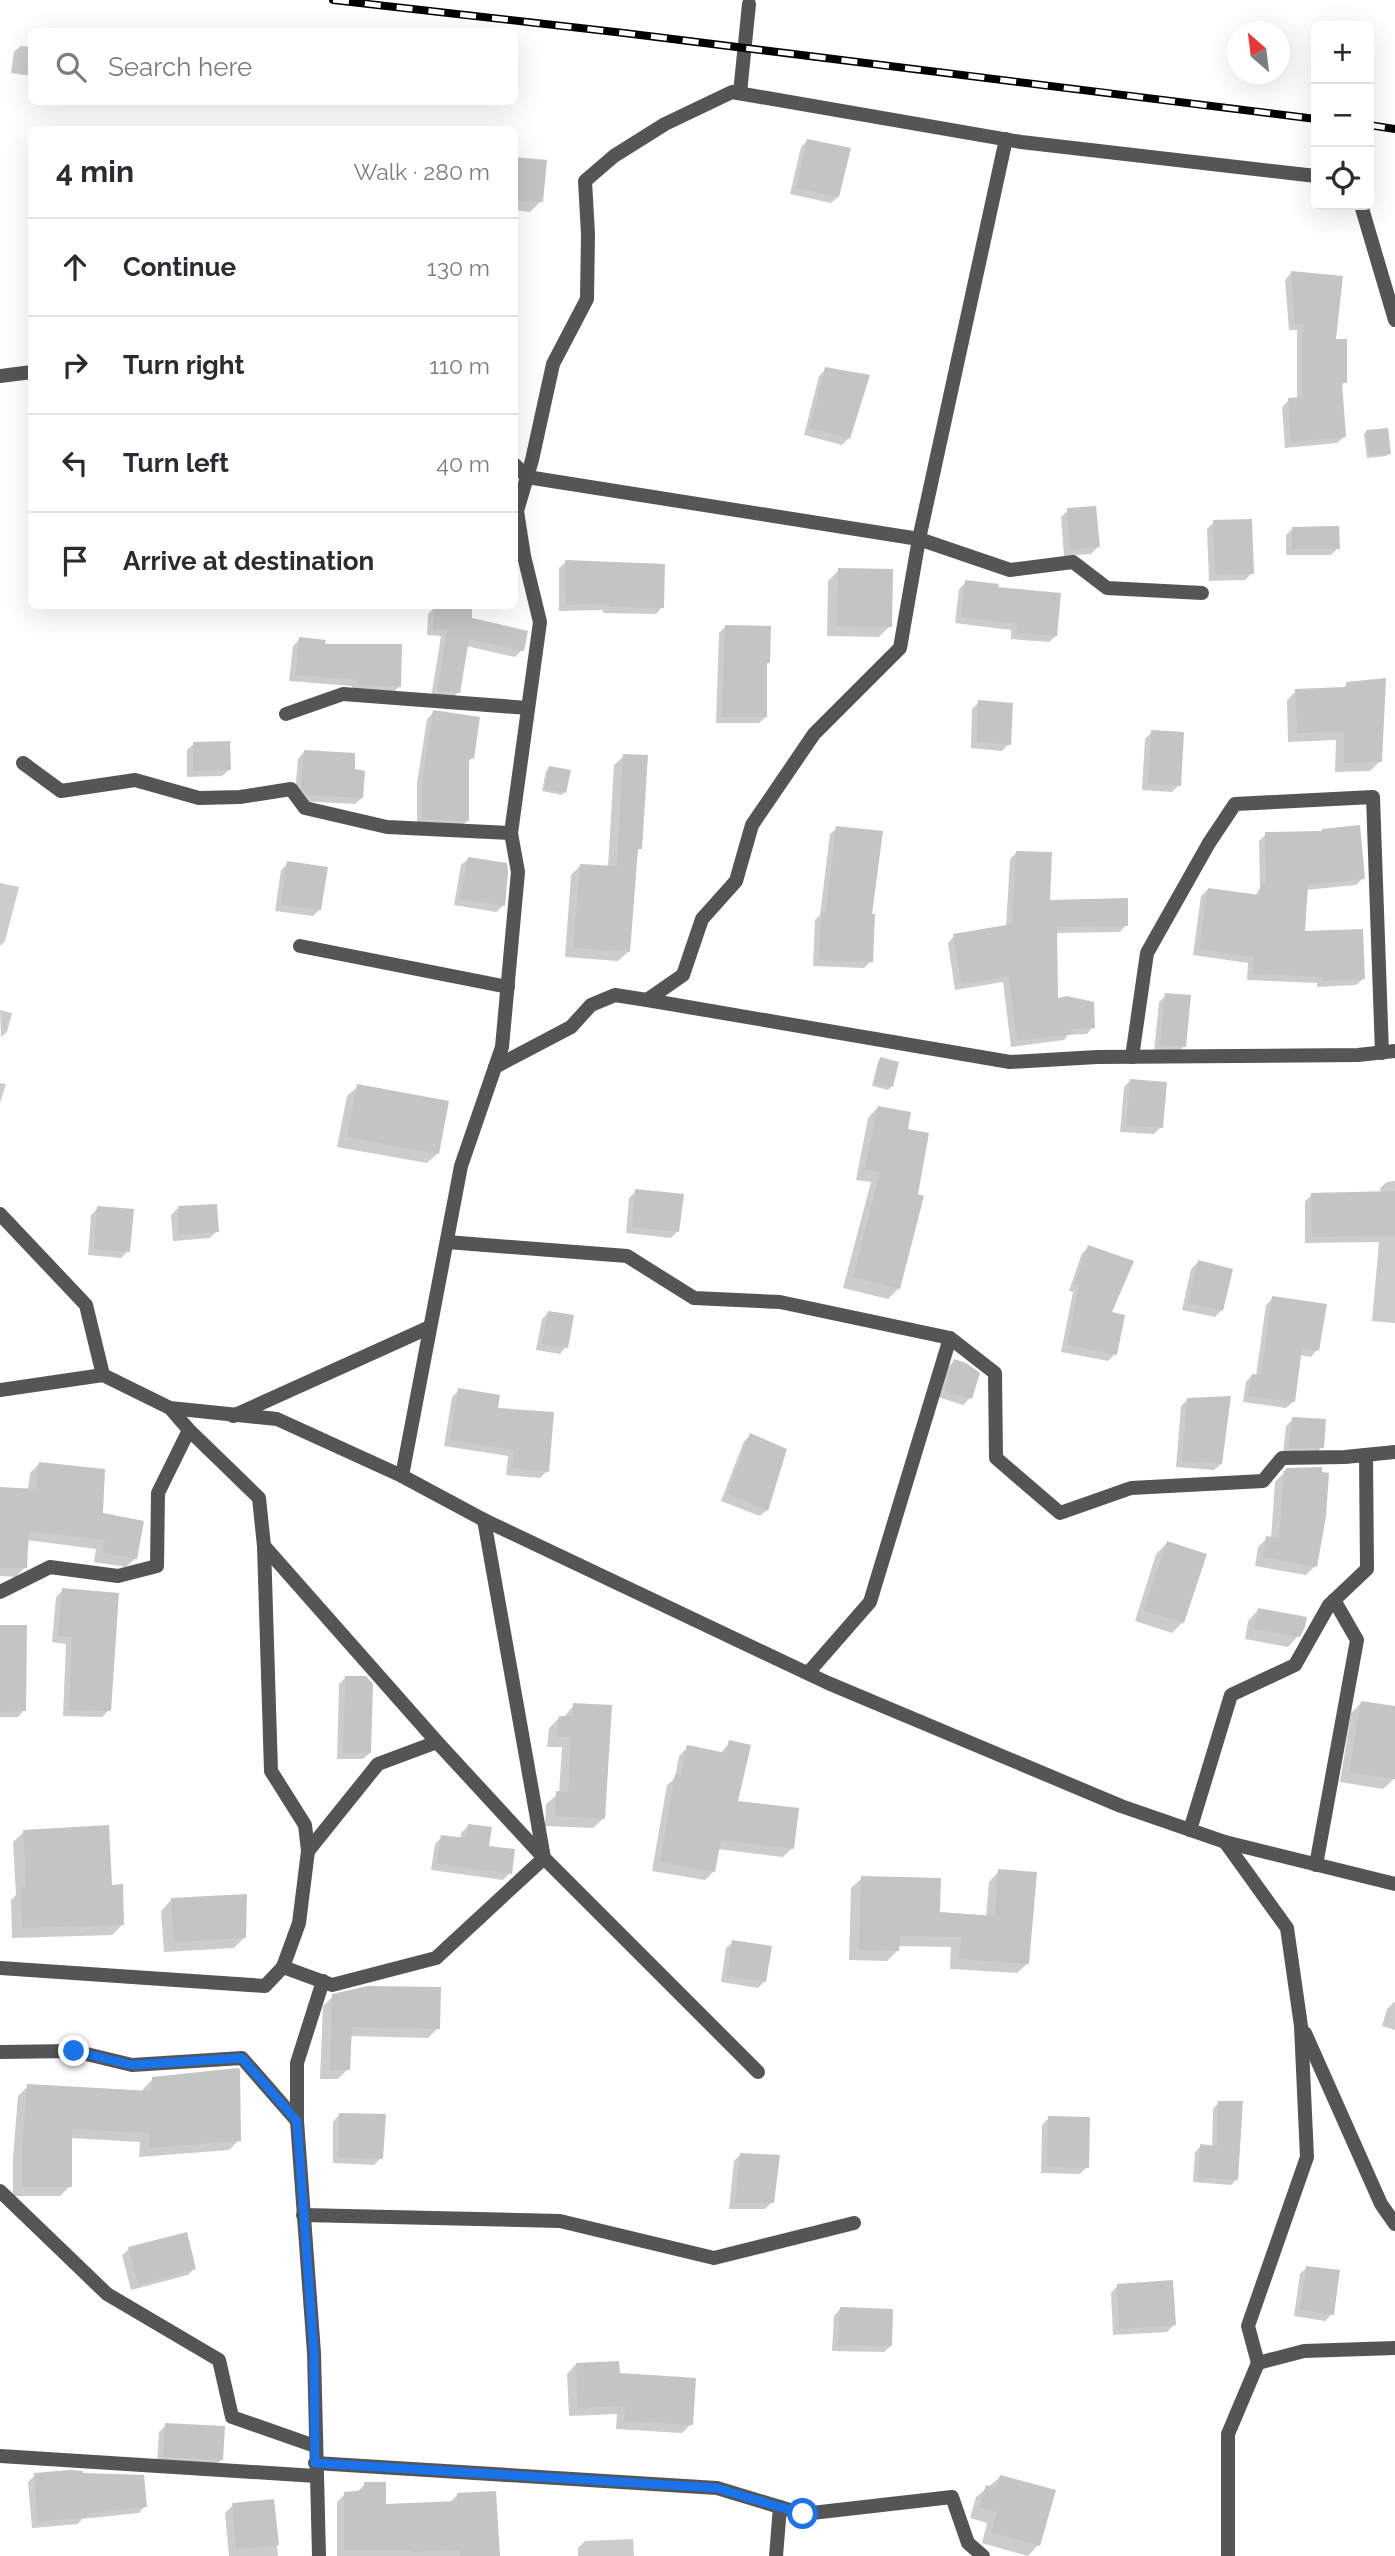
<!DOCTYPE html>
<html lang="en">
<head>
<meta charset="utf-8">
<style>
	:root { --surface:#fff; --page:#f7f7f7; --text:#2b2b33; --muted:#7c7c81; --line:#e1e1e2 }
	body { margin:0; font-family:Raleway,sans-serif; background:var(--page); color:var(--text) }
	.controls { position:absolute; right:21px; top:21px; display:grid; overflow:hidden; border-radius:10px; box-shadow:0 7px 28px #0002 }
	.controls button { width:63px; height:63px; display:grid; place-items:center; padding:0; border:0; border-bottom:2px solid var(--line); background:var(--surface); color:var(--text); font:35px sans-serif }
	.compass { position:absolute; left:1227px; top:21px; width:63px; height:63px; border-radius:50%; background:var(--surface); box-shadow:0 7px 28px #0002; rotate:332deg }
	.stop { position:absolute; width:21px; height:21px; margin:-16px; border:5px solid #1a73e8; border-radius:50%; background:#fff }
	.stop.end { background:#1a73e8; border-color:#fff; box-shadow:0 2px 7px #0008 }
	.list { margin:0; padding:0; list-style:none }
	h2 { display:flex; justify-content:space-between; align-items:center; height:91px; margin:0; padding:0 28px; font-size:30px }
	h2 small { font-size:23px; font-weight:400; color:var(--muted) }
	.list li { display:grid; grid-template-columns:46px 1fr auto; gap:21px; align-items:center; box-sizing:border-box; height:98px; padding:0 28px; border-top:2px solid var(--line) }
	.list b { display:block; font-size:26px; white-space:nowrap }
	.list em { font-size:23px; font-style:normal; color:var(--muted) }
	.icon { flex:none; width:38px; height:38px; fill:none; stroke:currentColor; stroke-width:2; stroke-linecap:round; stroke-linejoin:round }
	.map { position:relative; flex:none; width:1395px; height:2556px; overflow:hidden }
	.search { position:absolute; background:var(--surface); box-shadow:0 7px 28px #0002; left:28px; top:28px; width:490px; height:77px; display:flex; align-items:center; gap:18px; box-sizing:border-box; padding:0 24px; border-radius:10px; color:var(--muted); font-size:26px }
	.panel { position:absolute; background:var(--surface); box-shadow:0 7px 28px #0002; left:28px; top:126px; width:490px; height:483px; border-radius:10px }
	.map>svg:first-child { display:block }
	.shadow { fill:#0003 }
	.building { fill:#c4c4c4 }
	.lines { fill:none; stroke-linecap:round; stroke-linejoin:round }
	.minor { stroke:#555; stroke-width:14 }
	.rail-casing { stroke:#000; stroke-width:8 }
	.rail { stroke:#fff; stroke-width:5; stroke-dasharray:16; stroke-linecap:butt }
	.route { stroke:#1a73e8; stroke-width:9 }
</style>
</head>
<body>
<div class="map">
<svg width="1395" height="2556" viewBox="0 0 1395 2556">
	<rect width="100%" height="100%" fill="#fff"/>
	<g class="shadow">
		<polygon points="21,46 32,47 32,76 11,73 14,52"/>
		<polygon points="808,140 838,197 831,203 790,194 801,147"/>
		<polygon points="514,159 541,201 530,212 514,210"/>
		<polygon points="1291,273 1334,340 1345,382 1340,387 1344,437 1337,443 1285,448 1282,407 1289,400 1297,399 1297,330 1289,330 1285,280"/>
		<polygon points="826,369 849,438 842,445 804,435 819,376"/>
		<polygon points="1367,431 1389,454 1386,456 1367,458 1364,434"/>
		<polygon points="1068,510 1098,547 1091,554 1064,556 1061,517"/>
		<polygon points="1214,522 1252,573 1245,580 1209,581 1207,529"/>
		<polygon points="1293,528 1338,548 1331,555 1286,555 1286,535"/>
		<polygon points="566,562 662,607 656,614 603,613 603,610 559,611 559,568"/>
		<polygon points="839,570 890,626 879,637 827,636 828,581"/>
		<polygon points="966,582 996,589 1056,636 1049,642 1011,639 1011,630 955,623 959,589"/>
		<polygon points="204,606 238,606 235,608"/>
		<polygon points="435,607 470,619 522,650 515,657 466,646 458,692 452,699 431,698 441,636 427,635 428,614"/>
		<polygon points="726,626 769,662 766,665 766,717 759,723 716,723 719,633"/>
		<polygon points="300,639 399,687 392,693 352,692 352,686 289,681 293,646"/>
		<polygon points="1347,684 1380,761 1370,771 1335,772 1336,740 1288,742 1287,700 1296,691 1342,689"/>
		<polygon points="979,702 1009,744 1002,751 971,748 972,709"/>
		<polygon points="434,712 472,758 467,763 467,821 461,827 417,825 417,783 427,719"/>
		<polygon points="1152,732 1179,785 1172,792 1142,790 1145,739"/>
		<polygon points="194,744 229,770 222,776 187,777 187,750"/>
		<polygon points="304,752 353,771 362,798 355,804 300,801 295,794 298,759"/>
		<polygon points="624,756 640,848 636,853 628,952 618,961 565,957 571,875 581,865 608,867 614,765"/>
		<polygon points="549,768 564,792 562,795 542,791 546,771"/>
		<polygon points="837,828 870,916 871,961 864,968 813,966 815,920 820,915 830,834"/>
		<polygon points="1320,833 1363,878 1356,885 1306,890 1303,933 1363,979 1356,985 1317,987 1317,983 1247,980 1248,963 1193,955 1201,896 1208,889 1255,896 1260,888 1259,841 1266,834"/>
		<polygon points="1017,852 1048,902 1126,925 1120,932 1056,933 1056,1000 1093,1027 1087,1034 1068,1035 1064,1040 1011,1047 1003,982 955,990 948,943 954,936 1006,927 1010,859"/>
		<polygon points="468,859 503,906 496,912 454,905 461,865"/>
		<polygon points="288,863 320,909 313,916 275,911 281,870"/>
		<polygon points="0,883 19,887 5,941 0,946"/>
		<polygon points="1166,995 1184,1046 1177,1053 1154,1052 1159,1002"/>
		<polygon points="0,1010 12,1013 7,1032 1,1037"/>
		<polygon points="881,1059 891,1087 888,1090 872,1086 878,1062"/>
		<polygon points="1131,1080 1161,1127 1154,1134 1120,1132 1124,1087"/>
		<polygon points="0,1083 6,1084 0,1103"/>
		<polygon points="358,1086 438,1153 427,1163 337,1147 347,1096"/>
		<polygon points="878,1107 906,1131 916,1196 899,1288 888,1299 843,1288 871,1182 856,1180 868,1118"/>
		<polygon points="1395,1181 1395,1323 1372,1321 1379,1242 1305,1243 1305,1201 1312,1195 1381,1193 1380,1188 1387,1182"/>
		<polygon points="636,1191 678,1231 671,1238 626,1233 629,1198"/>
		<polygon points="98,1208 128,1251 121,1258 88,1255 91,1215"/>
		<polygon points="178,1208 217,1231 210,1238 173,1241 171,1215"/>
		<polygon points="1089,1247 1110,1313 1115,1354 1108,1361 1061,1352 1073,1292 1069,1291 1082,1253"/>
		<polygon points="1198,1262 1221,1311 1215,1317 1182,1310 1191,1269"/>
		<polygon points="1273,1298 1317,1350 1311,1357 1299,1355 1293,1402 1286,1408 1243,1402 1246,1382 1252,1375 1256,1376 1266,1305"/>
		<polygon points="549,1312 566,1347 560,1354 536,1350 542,1319"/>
		<polygon points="954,1361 970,1398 963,1405 938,1397 947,1368"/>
		<polygon points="459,1390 496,1409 547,1471 540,1478 506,1475 508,1456 444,1446 452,1397"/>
		<polygon points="1188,1399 1221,1464 1214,1470 1176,1467 1181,1406"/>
		<polygon points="1293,1419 1322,1447 1315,1454 1283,1454 1286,1426"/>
		<polygon points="751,1435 767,1510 760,1516 721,1501 744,1441"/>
		<polygon points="40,1463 101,1515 136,1558 126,1567 94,1562 96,1549 27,1540 25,1567 16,1577 0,1576 0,1488 28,1490 30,1473"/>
		<polygon points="1287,1469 1315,1566 1306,1575 1255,1566 1258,1547 1267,1538 1271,1539 1275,1482"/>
		<polygon points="1167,1543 1183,1622 1172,1633 1135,1621 1156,1554"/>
		<polygon points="63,1590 109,1710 102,1717 63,1716 66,1644 52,1642 56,1597"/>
		<polygon points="1258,1610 1298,1636 1288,1647 1245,1639 1248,1621"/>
		<polygon points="0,1627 24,1710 18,1717 0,1717"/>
		<polygon points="346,1677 370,1753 363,1759 337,1759 339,1684"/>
		<polygon points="1361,1703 1395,1708 1395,1772 1394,1779 1383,1789 1340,1782 1351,1713"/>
		<polygon points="574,1705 604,1818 593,1828 545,1826 546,1804 559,1793 562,1747 547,1747 549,1728 559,1718 563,1718"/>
		<polygon points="730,1742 735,1802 792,1848 783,1857 718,1849 714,1871 705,1880 652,1871 667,1785 675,1778 679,1756 688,1747 720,1754"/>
		<polygon points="468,1826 510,1873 503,1880 431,1870 435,1844 442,1837 461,1840 461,1833"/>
		<polygon points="24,1832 110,1886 122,1925 112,1935 12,1938 11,1900 16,1895 13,1842"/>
		<polygon points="999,1871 1028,1963 1017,1973 950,1969 951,1947 898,1946 897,1951 887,1961 849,1960 851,1888 862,1878 938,1913 986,1917 989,1882"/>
		<polygon points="171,1900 244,1938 234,1948 164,1952 161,1911"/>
		<polygon points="733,1942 765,1981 758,1988 721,1982 726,1948"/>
		<polygon points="333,1996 438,2028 428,2038 350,2036 348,2069 338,2079 320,2079 323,2006"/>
		<polygon points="1394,2002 1395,2002 1395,2030 1382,2026 1387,2009"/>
		<polygon points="153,2079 239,2140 229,2150 139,2157 140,2142 70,2138 70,2186 60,2196 13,2196 13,2158 18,2096 28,2086 142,2092 143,2089"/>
		<polygon points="1218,2103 1237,2179 1231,2185 1193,2182 1195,2152 1201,2146 1212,2147 1213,2109"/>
		<polygon points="339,2115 381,2158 374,2165 333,2163 333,2122"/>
		<polygon points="1049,2118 1087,2167 1080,2174 1041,2173 1042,2125"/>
		<polygon points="741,2154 772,2202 765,2209 729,2209 734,2161"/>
		<polygon points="129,2249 194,2269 188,2275 131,2290 122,2255"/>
		<polygon points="1307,2267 1332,2314 1325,2321 1294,2316 1300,2274"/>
		<polygon points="1117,2286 1174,2325 1167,2332 1113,2335 1111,2293"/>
		<polygon points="840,2309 891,2346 884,2352 832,2351 834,2316"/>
		<polygon points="576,2364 618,2375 691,2424 682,2433 616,2429 617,2414 569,2416 567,2374"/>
		<polygon points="166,2425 221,2460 214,2467 157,2463 159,2432"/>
		<polygon points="35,2475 145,2506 139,2513 82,2519 78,2524 32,2528 28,2482"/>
		<polygon points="1000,2477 1038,2545 1028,2556 982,2543 987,2523 970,2518 976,2497"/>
		<polygon points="365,2484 384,2506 449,2503 457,2495 498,2556 337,2556 337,2502 345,2494 356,2493"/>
		<polygon points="273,2501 278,2556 229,2556 225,2513 233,2505"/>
		<polygon points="633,2539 634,2556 578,2556 578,2548 585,2541"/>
	</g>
	<g class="building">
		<polygon points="807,139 851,148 839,197 796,188"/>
		<polygon points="514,157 547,160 543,202 514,200"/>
		<polygon points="1291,271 1343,276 1336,339 1347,339 1347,383 1342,383 1346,437 1291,442 1288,398 1303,397 1303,324 1295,324"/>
		<polygon points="825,367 870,375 850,439 810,428"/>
		<polygon points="1388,428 1391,454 1369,456 1366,430"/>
		<polygon points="1096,506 1100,547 1070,550 1067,508"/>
		<polygon points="1252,519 1254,574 1215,575 1213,520"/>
		<polygon points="1339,526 1340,549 1292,549 1292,527"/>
		<polygon points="565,560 665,564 664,608 609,607 609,604 566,605"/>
		<polygon points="838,568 893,569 892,627 837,626"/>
		<polygon points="965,580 999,584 998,587 1061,593 1057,636 1016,633 1017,624 961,617"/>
		<polygon points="434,606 472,607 472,618 528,631 524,651 469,639 460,693 437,691 447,630 433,629"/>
		<polygon points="725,625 771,626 770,663 767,663 767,717 722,717"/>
		<polygon points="299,637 326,640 325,644 402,644 401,687 358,685 358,680 295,675"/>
		<polygon points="1386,678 1382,762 1344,763 1344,732 1297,733 1295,689 1346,687 1346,682"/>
		<polygon points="978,700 1013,703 1011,745 977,742"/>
		<polygon points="433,710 480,717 474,759 469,758 469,821 423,819 423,775"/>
		<polygon points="1151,730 1184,732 1181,786 1148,784"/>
		<polygon points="230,741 231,770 193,771 193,742"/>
		<polygon points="304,750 355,753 355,769 365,771 363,798 307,795 301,787"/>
		<polygon points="623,754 648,755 642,849 638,849 630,952 573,948 580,864 617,866"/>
		<polygon points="549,766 571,770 566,793 544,789"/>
		<polygon points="1360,825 1365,879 1308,885 1305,931 1363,929 1365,979 1323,981 1323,977 1253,974 1254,957 1199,949 1208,888 1260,895 1261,884 1266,884 1265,832 1322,831 1322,829"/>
		<polygon points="836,826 883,831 872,914 875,914 873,962 819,960 821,912 826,912"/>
		<polygon points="1016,851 1052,852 1050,900 1128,898 1128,926 1057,927 1058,998 1067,996 1094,1002 1095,1028 1071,1029 1072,1034 1017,1041 1009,976 961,984 953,934 1012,924"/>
		<polygon points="468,857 507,863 508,872 505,906 460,899"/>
		<polygon points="287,861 328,867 321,910 281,905"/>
		<polygon points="1165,993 1191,995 1186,1047 1160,1045"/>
		<polygon points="880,1057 899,1062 893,1087 874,1083"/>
		<polygon points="1130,1079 1167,1082 1163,1128 1126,1125"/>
		<polygon points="357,1084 449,1101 439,1154 347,1137"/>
		<polygon points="878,1106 911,1112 908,1129 929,1133 918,1194 924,1196 900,1289 853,1277 880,1172 865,1169"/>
		<polygon points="635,1189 684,1194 679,1232 632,1227"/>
		<polygon points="1395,1191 1395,1236 1312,1237 1311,1193"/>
		<polygon points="217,1204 219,1232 179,1235 178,1206"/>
		<polygon points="97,1206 134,1209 130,1252 94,1249"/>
		<polygon points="1088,1245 1134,1261 1112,1312 1125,1315 1117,1355 1067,1345 1079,1285 1075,1284"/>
		<polygon points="1198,1260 1233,1269 1223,1311 1188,1303"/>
		<polygon points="1272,1296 1327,1304 1319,1351 1302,1348 1295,1402 1248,1396 1252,1374 1261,1375"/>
		<polygon points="548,1311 574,1315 568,1348 542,1344"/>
		<polygon points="954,1359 966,1363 980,1373 972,1399 944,1391"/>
		<polygon points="458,1388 500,1395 498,1408 554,1412 549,1472 512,1468 514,1450 450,1440"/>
		<polygon points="1231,1396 1222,1464 1182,1461 1187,1398"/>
		<polygon points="1292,1417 1326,1419 1324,1448 1289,1448"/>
		<polygon points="750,1433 787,1449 768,1511 727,1494"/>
		<polygon points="39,1462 105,1469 103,1513 144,1521 137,1559 103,1553 105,1540 29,1531 27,1568 0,1568 0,1487 36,1489"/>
		<polygon points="1322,1467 1322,1472 1329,1473 1326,1516 1317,1567 1263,1557 1266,1536 1279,1538 1284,1471 1287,1468"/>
		<polygon points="1167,1541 1207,1554 1184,1623 1144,1611"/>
		<polygon points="62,1588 119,1593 111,1711 69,1710 72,1637 58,1636"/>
		<polygon points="1258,1608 1307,1617 1305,1627 1300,1637 1254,1629"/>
		<polygon points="0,1625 27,1625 26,1711 0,1712"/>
		<polygon points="345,1676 366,1676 373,1684 371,1753 343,1753"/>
		<polygon points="1361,1701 1395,1706 1395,1779 1349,1772"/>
		<polygon points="573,1703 612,1705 605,1819 555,1816 556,1791 568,1792 571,1737 557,1737 559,1716 573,1716"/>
		<polygon points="729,1740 751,1745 738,1801 799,1808 794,1849 721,1840 715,1872 660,1862 675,1774 681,1775 687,1745 726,1753"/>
		<polygon points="468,1824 492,1827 489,1846 515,1849 512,1874 437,1864 441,1835 466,1838"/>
		<polygon points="109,1825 112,1885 123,1884 124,1925 22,1928 21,1887 26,1887 23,1830"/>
		<polygon points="998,1869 1037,1872 1029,1964 959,1959 961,1937 900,1936 899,1951 859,1950 861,1876 941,1878 940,1912 995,1916"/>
		<polygon points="247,1894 246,1938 174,1942 171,1898"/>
		<polygon points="732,1940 772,1946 766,1982 727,1976"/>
		<polygon points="368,1986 441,1987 440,2029 352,2027 350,2070 330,2070 332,1994"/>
		<polygon points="238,2068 240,2070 241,2141 149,2148 149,2133 72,2129 72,2187 22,2187 22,2147 27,2084 151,2091 152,2077"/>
		<polygon points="1218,2101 1243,2101 1238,2180 1198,2177 1200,2144 1217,2146"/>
		<polygon points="339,2113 386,2114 383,2159 339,2157"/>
		<polygon points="1048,2116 1090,2117 1089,2168 1047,2167"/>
		<polygon points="740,2153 780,2155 774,2203 735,2203"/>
		<polygon points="187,2232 196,2269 138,2285 128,2247"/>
		<polygon points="1306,2266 1340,2270 1334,2315 1300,2310"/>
		<polygon points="1173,2280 1176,2325 1119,2329 1117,2284"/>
		<polygon points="840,2307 893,2309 892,2346 838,2345"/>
		<polygon points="619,2361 620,2373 696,2378 693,2425 624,2421 625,2406 577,2408 576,2363"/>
		<polygon points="165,2423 225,2426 223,2460 163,2457"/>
		<polygon points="70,2470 83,2471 83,2473 144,2475 147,2507 86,2514 87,2517 38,2522 34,2473"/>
		<polygon points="1000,2475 1056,2490 1040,2546 991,2532 997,2512 979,2507 986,2485 996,2488"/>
		<polygon points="364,2482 386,2482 386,2504 457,2501 457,2493 496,2491 500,2556 460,2556 460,2550 411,2552 411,2550 344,2550 344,2492 364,2490"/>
		<polygon points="274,2499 279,2545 236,2549 232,2503"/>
	</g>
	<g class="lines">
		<g class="minor">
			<polyline points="740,93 749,4"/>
			<polyline points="1361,205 1395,320"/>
			<polyline points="0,376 32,372"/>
			<polyline points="514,464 527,477 919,539 1006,139"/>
			<polyline points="1202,593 1107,588 1073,562 1010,570 919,539 900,648 814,734 752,825 736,881 702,919 683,975 647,1000 1010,1062 1097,1057 1358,1055 1395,1051"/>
			<polyline points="286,714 343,694 528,708"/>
			<polyline points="23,763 61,791 135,780 199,798 240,797 291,789 305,808 387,827 511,833"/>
			<polyline points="300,946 508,987"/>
			<polyline points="1132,1057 1147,953 1209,843 1235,804 1373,797 1382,1053"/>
			<polyline points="495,1067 571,1027 591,1005 615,995 647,1000"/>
			<polyline points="0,1214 86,1305 103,1375"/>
			<polyline points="447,1242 627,1256 694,1298 780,1302 950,1338 870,1602 808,1673"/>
			<polyline points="950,1338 995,1373 996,1458 1060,1513 1131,1488 1263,1481 1282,1458 1345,1457 1395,1452"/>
			<polyline points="0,1390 103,1375 170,1408 277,1419 402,1476 484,1520 828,1683 1121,1806 1225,1842 1395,1884"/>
			<polyline points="170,1408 189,1430 259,1498 264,1546 271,1771 305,1825 308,1851 299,1923 283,1967"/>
			<polyline points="233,1416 430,1327"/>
			<polyline points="402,1476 461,1166 502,1047 518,872 511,833 540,622 524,556 517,511 532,460 553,364 587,299 588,234 585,181 614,156 665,124 732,92 1021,142 1316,176"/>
			<polyline points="264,1546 437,1742 544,1858 758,2072"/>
			<polyline points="0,1592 50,1567 118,1576 157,1566 158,1493 189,1430"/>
			<polyline points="1190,1830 1231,1695 1295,1665 1329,1605 1367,1569 1366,1455"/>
			<polyline points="1225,1842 1287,1928 1301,2026 1307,2157 1248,2326 1258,2363 1304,2351 1395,2348"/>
			<polyline points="308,1851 378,1764 437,1742"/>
			<polyline points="1316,1865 1357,1640 1334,1600"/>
			<polyline points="0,1968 265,1986 283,1967 332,1985 436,1958 544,1858 484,1520"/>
			<polyline points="1305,2033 1381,2204 1395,2224"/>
			<polyline points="0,2052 74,2051 132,2065 242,2058 297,2121 314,2353 319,2556"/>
			<polyline points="297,2121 297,2063 323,1981"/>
			<polyline points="0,2191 107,2294 219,2360 232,2417 315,2446"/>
			<polyline points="303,2215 560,2221 714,2258 854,2223"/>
			<polyline points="0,2456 316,2476"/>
			<polyline points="315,2463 717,2488 803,2514 952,2497 968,2543 983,2556"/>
			<polyline points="776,2556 780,2507"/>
			<polyline points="1228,2556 1228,2434 1258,2363"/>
		</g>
		<defs>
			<g id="rail">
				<polyline points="333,0 624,33 1316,119"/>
				<polyline points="1369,125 1395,129"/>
			</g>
		</defs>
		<use href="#rail" class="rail-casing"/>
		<use href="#rail" class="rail"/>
	</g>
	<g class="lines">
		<polyline class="route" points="74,2051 132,2065 242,2058 297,2121 314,2353 315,2463 717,2488 803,2514"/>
	</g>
</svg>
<div class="controls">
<button>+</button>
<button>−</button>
<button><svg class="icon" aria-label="locate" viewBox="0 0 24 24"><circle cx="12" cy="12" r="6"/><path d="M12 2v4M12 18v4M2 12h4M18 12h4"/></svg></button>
</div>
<svg class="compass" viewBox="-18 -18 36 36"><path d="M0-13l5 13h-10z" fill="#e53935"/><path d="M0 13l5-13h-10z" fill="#7c7c81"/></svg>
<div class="stop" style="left:803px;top:2514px"></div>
<div class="stop end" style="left:74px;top:2051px"></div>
<div class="search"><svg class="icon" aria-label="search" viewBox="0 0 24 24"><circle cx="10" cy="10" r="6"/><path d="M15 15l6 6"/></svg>Search here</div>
<section class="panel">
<h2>4 min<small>Walk · 280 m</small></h2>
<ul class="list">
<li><svg class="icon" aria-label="ahead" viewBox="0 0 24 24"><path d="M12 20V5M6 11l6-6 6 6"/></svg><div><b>Continue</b></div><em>130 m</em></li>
<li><svg class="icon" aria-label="right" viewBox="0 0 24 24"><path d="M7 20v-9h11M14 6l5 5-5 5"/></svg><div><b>Turn right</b></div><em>110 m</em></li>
<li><svg class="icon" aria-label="left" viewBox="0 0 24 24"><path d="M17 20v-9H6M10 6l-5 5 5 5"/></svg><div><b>Turn left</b></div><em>40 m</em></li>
<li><svg class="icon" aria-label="arrive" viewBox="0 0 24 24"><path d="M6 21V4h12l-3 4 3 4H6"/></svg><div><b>Arrive at destination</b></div></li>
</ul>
</section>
</div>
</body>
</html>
